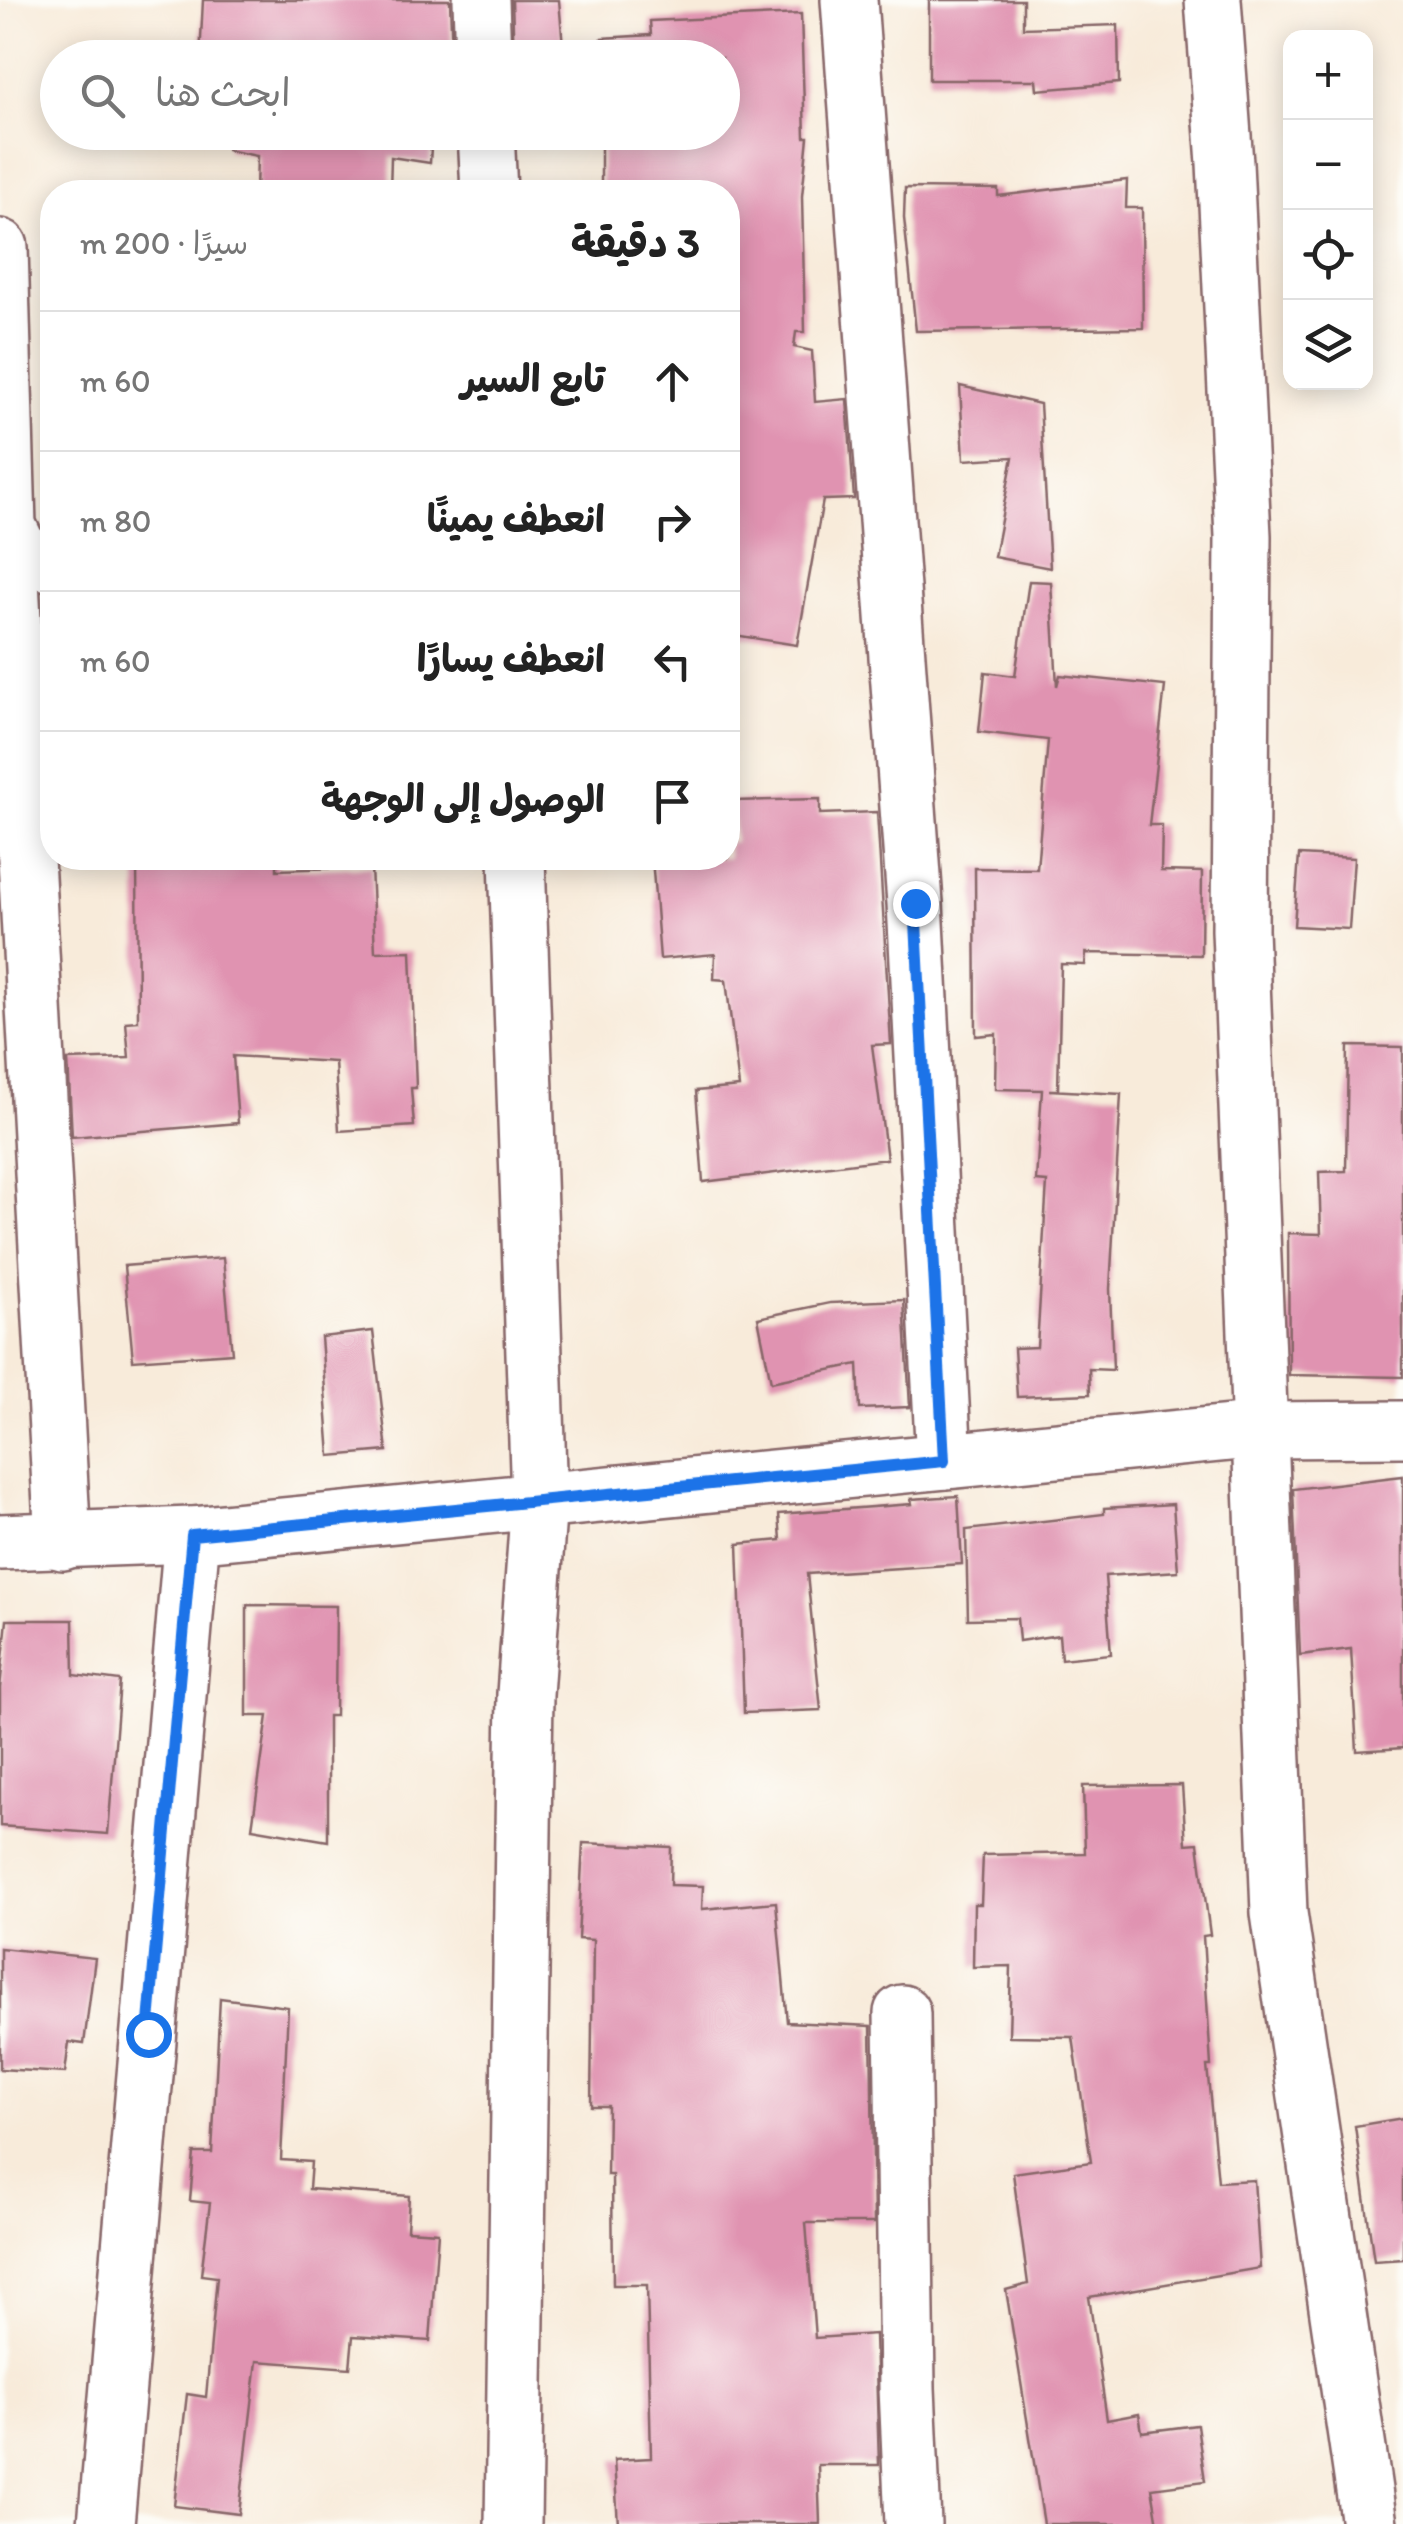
<!DOCTYPE html>
<html lang="ar">
<head>
<meta charset="utf-8">
<style>
	:root { --surface:#fff; --page:#f6f6f6; --text:#222; --muted:#767676; --line:#e0e0e0 }
	body { margin:0; font-family:Itim,"Playpen Sans Arabic",sans-serif; background:var(--page); color:var(--text); direction:rtl }
	.controls { position:absolute; right:30px; top:30px; display:grid; overflow:hidden; border-radius:20px; box-shadow:0 5px 25px #0003 }
	.controls button { width:90px; height:90px; display:grid; place-items:center; padding:0; border:0; border-bottom:2px solid var(--line); background:var(--surface); color:var(--text); font:50px sans-serif }
	.stop { position:absolute; width:30px; height:30px; margin:-22px; border:8px solid #1a73e8; border-radius:50%; background:#fff }
	.stop.end { background:#1a73e8; border-color:#fff; box-shadow:0 2px 10px #0008 }
	.list { margin:0; padding:0; list-style:none }
	h2 { display:flex; justify-content:space-between; align-items:center; height:130px; margin:0; padding:0 40px; font-size:42px }
	h2 small { font-size:32px; font-weight:400; color:var(--muted) }
	.list li { display:grid; grid-template-columns:65px 1fr auto; gap:30px; align-items:center; box-sizing:border-box; height:140px; padding:0 40px; border-top:2px solid var(--line) }
	.list b { display:block; font-size:38px; white-space:nowrap }
	.list em { font-size:32px; font-style:normal; color:var(--muted) }
	.icon { flex:none; width:55px; height:55px; fill:none; stroke:currentColor; stroke-width:2; stroke-linecap:round; stroke-linejoin:round }
	.map { position:relative; flex:none; width:1403px; height:2524px; overflow:hidden; direction:ltr }
	.search { position:absolute; background:var(--surface); box-shadow:0 5px 25px #0003; left:40px; top:40px; width:700px; height:110px; display:flex; align-items:center; gap:25px; box-sizing:border-box; padding:0 35px; border-radius:55px; color:var(--muted); font-size:38px }
	.panel { position:absolute; background:var(--surface); box-shadow:0 5px 25px #0003; left:40px; top:180px; width:700px; height:690px; border-radius:40px; direction:rtl }
	.map>svg:first-child { display:block }
	.building { fill:#e093b1 }
	.lines { fill:none; stroke-linecap:round; stroke-linejoin:round }
	.street-casing { stroke:#876668; stroke-width:60 }
	.street { stroke:#fff; stroke-width:55 }
	.route { stroke:#1a73e8; stroke-width:12 }
</style>
</head>
<body>
<div class="map">
<svg width="1403" height="2524" viewBox="0 0 1403 2524">
	<rect width="100%" height="100%" fill="#fdfcf7"/>
	<filter id="ink" filterUnits="userSpaceOnUse"><feTurbulence type="fractalNoise" baseFrequency=".01" numOctaves="2"/><feDisplacementMap in="SourceGraphic" scale="20" xChannelSelector="R" yChannelSelector="G"/><feConvolveMatrix kernelMatrix="1 2 1 2 8 2 1 2 1" color-interpolation-filters="sRGB"/></filter>
	<filter id="wash" filterUnits="userSpaceOnUse"><feTurbulence type="fractalNoise" baseFrequency=".0048" numOctaves="4" result="noise"/><feDisplacementMap in="SourceGraphic" scale="40" xChannelSelector="R" yChannelSelector="G"/><feGaussianBlur stdDeviation="2.25" result="paint"/><feColorMatrix in="noise" values="0 0 0 0 0 0 0 0 0 0 0 0 0 0 0 0 0 1.4 0 .05"/><feComposite in="paint" operator="in"/></filter>
	<g filter="url(#wash)">
		<rect width="100%" height="100%" fill="#f8ebda"/>
		<g id="blocks">
			<g class="building">
				<polygon points="203,0 450,0 452,58 200,58"/>
				<polygon points="512,0 559,0 564,58 514,58"/>
				<polygon points="929,0 1023,0 1023,28 1118,25 1119,83 1037,90 1036,80 929,80"/>
				<polygon points="801,14 805,137 808,137 802,196 805,332 796,332 794,347 812,351 815,402 847,399 854,499 823,500 797,645 728,634 728,192 601,192 601,132 722,132 722,58 602,58 602,38 651,35 650,21"/>
				<polygon points="230,132 432,132 430,163 391,157 390,192 256,192 257,156 227,150"/>
				<polygon points="1127,180 1126,208 1142,208 1143,328 916,331 904,218 905,188 998,189 998,196"/>
				<polygon points="960,386 1040,404 1050,568 994,557 1013,457 964,460"/>
				<polygon points="1029,581 1051,582 1057,686 1060,675 1165,686 1149,825 1162,825 1161,871 1202,872 1201,955 1086,953 1085,965 1061,964 1058,1090 1049,1090 1121,1094 1110,1289 1113,1370 1089,1369 1090,1394 1017,1397 1014,1348 1037,1347 1047,1182 1036,1181 1042,1090 995,1089 996,1034 976,1036 975,868 1037,869 1048,740 979,732 985,672 1015,676"/>
				<polygon points="820,799 820,814 877,812 891,1044 872,1045 887,1159 703,1182 696,1091 739,1087 726,980 714,979 715,954 660,959 652,858 728,858 728,842 735,842 732,801"/>
				<polygon points="1299,855 1354,858 1349,929 1294,926"/>
				<polygon points="137,858 277,858 277,870 371,867 375,952 411,951 416,1088 411,1088 414,1126 339,1131 335,1062 233,1056 238,1123 72,1137 68,1060 129,1058 126,1022 138,1021"/>
				<polygon points="1348,1046 1403,1047 1403,1377 1289,1375 1288,1233 1321,1234 1319,1172 1346,1171"/>
				<polygon points="223,1258 232,1353 133,1360 124,1266"/>
				<polygon points="904,1300 910,1407 860,1409 858,1364 771,1382 758,1318 830,1303"/>
				<polygon points="373,1331 387,1451 330,1456 321,1337"/>
				<polygon points="1403,1476 1403,1748 1357,1751 1351,1649 1300,1655 1293,1489"/>
				<polygon points="958,1496 962,1564 807,1574 821,1710 744,1713 738,1544 781,1540 779,1514 912,1504 911,1499"/>
				<polygon points="1173,1504 1178,1571 1105,1576 1111,1654 1061,1659 1059,1635 1019,1641 1017,1618 968,1619 966,1530 1104,1514 1104,1508"/>
				<polygon points="247,1605 336,1606 335,1716 328,1716 328,1841 252,1828 268,1716 247,1716"/>
				<polygon points="7,1620 73,1620 74,1675 120,1681 108,1834 0,1826 0,1688"/>
				<polygon points="1182,1785 1186,1844 1198,1843 1210,1935 1203,1936 1211,2066 1207,2066 1218,2182 1254,2180 1260,2268 1089,2297 1107,2420 1139,2414 1142,2432 1197,2425 1205,2481 1152,2488 1158,2524 1044,2524 1006,2290 1028,2284 1013,2173 1091,2162 1073,2037 1009,2036 1011,1966 973,1967 974,1904 981,1904 983,1855 1085,1853 1083,1786"/>
				<polygon points="583,1843 671,1847 670,1885 703,1886 702,1909 776,1902 787,2022 871,2026 874,2223 806,2223 815,2338 875,2334 879,2465 818,2465 820,2524 618,2524 614,2460 651,2458 647,2285 613,2285 612,2175 607,2175 608,2106 591,2106 593,1940 578,1939"/>
				<polygon points="0,1948 95,1958 84,2044 69,2042 65,2073 0,2069"/>
				<polygon points="220,1998 288,2007 281,2160 311,2162 309,2189 409,2196 407,2230 438,2232 430,2341 353,2336 350,2368 257,2361 239,2514 174,2506 187,2394 206,2397 217,2277 201,2275 210,2203 190,2201 194,2153 212,2153"/>
				<polygon points="1403,2118 1403,2259 1374,2261 1355,2126"/>
			</g>
		</g>
	</g>
	<g filter="url(#ink)">
		<use href="#blocks" fill-opacity="0" stroke="#876668" stroke-width="2.5"/>
		<g class="lines">
			<defs>
				<g id="street">
					<polyline points="481,0 483,58"/>
					<polyline points="849,0 915,903 944,1461"/>
					<polyline points="1213,0 1225,163 1243,536 1240,930 1279,1913 1369,2524"/>
					<polyline points="486,132 489,192"/>
					<polyline points="0,247 8,526 20,551 52,564"/>
					<polyline points="8,526 63,1542"/>
					<polyline points="0,1542 192,1535 1261,1430 1403,1429"/>
					<polyline points="902,2013 907,2388 913,2524"/>
					<polyline points="106,2524 192,1535"/>
					<polyline points="513,2524 525,1694 539,1500 517,858"/>
				</g>
			</defs>
			<use href="#street" class="street-casing"/>
			<use href="#street" class="street"/>
		</g>
	</g>
	<g class="lines" filter="url(#ink)">
		<polyline class="route" points="148,2034 192,1535 944,1461 915,903"/>
	</g>
</svg>
<div class="controls">
<button>+</button>
<button>−</button>
<button><svg class="icon" aria-label="locate" viewBox="0 0 24 24"><circle cx="12" cy="12" r="6"/><path d="M12 2v4M12 18v4M2 12h4M18 12h4"/></svg></button>
<button><svg class="icon" aria-label="layers" viewBox="0 0 24 24"><path d="M12 4l9 5-9 5-9-5zM3 14l9 5 9-5"/></svg></button>
</div>
<div class="stop" style="left:148px;top:2034px"></div>
<div class="stop end" style="left:915px;top:903px"></div>
<div class="search"><svg class="icon" aria-label="search" viewBox="0 0 24 24"><circle cx="10" cy="10" r="6"/><path d="M15 15l6 6"/></svg>ابحث هنا</div>
<section class="panel">
<h2>3 دقيقة<small>سيرًا · 200 m</small></h2>
<ul class="list">
<li><svg class="icon" aria-label="ahead" viewBox="0 0 24 24"><path d="M12 20V5M6 11l6-6 6 6"/></svg><div><b>تابع السير</b></div><em>60 m</em></li>
<li><svg class="icon" aria-label="right" viewBox="0 0 24 24"><path d="M7 20v-9h11M14 6l5 5-5 5"/></svg><div><b>انعطف يمينًا</b></div><em>80 m</em></li>
<li><svg class="icon" aria-label="left" viewBox="0 0 24 24"><path d="M17 20v-9H6M10 6l-5 5 5 5"/></svg><div><b>انعطف يسارًا</b></div><em>60 m</em></li>
<li><svg class="icon" aria-label="arrive" viewBox="0 0 24 24"><path d="M6 21V4h12l-3 4 3 4H6"/></svg><div><b>الوصول إلى الوجهة</b></div></li>
</ul>
</section>
</div>
</body>
</html>
